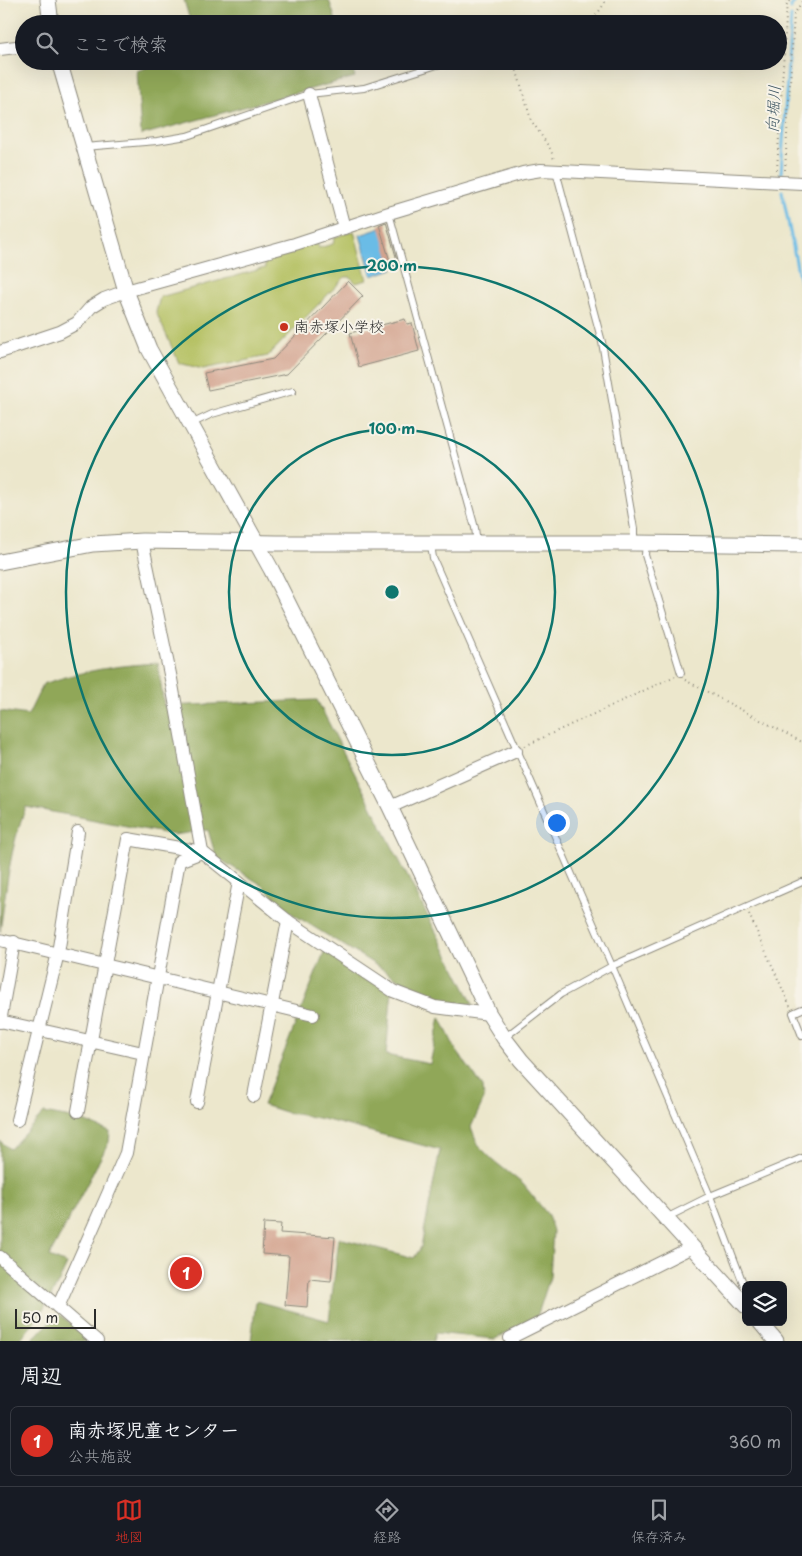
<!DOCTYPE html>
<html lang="ja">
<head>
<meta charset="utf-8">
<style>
	:root { --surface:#171b24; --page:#20242c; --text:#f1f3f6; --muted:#9ea1a6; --line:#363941; --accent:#d93025 }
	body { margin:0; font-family:"Playpen Sans","Klee One",sans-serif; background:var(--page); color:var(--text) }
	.controls { position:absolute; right:15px; bottom:15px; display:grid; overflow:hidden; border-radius:8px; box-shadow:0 5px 20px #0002 }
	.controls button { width:45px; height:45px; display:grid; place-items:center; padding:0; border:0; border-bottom:1px solid var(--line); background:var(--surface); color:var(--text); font:25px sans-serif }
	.scale { position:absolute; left:15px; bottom:12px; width:81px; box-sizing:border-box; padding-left:5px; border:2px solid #2b2b2b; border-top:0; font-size:14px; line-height:18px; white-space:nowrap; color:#2b2b2b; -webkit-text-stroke:4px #f7f3e8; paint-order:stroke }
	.you { position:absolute; left:556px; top:822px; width:18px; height:18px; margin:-12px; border:4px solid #fff; border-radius:50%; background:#1a73e8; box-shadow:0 0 0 8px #1a73e833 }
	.badge { display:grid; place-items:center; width:32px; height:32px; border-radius:50%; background:var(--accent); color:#fff; font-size:16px; font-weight:700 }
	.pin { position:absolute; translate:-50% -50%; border:2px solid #fff; box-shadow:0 1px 5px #0006 }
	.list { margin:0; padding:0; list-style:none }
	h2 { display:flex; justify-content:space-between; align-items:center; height:65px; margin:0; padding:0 20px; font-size:21px }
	h2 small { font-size:16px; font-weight:400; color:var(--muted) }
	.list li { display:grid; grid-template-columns:32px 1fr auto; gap:15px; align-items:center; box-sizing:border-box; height:70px; margin:0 10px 10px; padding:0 10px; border:1px solid var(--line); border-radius:8px }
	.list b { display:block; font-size:19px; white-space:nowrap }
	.list p { margin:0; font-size:16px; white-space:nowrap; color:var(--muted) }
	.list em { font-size:16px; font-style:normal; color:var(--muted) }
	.icon { flex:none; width:28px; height:28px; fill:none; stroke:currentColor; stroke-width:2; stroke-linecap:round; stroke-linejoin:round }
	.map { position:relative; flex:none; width:802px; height:1341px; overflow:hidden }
	.search { position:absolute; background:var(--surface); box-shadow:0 5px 20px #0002; left:15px; right:15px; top:15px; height:55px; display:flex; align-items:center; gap:12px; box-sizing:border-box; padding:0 18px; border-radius:28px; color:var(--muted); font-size:19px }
	.sheet { height:145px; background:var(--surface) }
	nav { display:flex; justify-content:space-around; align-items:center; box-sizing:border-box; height:70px; border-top:1px solid var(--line); background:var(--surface); font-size:14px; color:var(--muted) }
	nav a { display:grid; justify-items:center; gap:2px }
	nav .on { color:var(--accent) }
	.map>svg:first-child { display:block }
	.green { fill:#b5c163; stroke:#707647 }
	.forest { fill:#90a759; stroke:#5e6942 }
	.water { fill:#6abce6; stroke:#4a7488 }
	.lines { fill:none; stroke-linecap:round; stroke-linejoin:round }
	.stream { stroke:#6abce6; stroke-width:3 }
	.building { fill:#d3a38e }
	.service-casing { stroke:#8c897c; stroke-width:8 }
	.minor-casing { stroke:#8c897c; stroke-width:14 }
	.tertiary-casing { stroke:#8c897c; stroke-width:17 }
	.path { stroke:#8c897c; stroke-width:2; stroke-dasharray:1 4; stroke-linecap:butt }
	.service { stroke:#fff; stroke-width:6 }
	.minor { stroke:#fff; stroke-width:12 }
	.tertiary { stroke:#fff; stroke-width:15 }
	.ring { fill:none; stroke:#0f766e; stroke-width:2.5 }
	.poi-dot { fill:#c8321e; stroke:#f7f3e8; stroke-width:2 }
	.labels { text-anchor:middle; stroke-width:4; stroke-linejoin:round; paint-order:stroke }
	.poi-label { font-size:15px; fill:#2b2b2b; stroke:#f7f3e8; text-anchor:start }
	.water-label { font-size:16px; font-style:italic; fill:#3e5663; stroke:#f7f3e8 }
	.centre { fill:#0f766e; stroke:#f7f3e8; stroke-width:2.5 }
	.ring-label { font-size:15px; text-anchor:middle; font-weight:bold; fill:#0f766e; stroke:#f7f3e8; stroke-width:4; stroke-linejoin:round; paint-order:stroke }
</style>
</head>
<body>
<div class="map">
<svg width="802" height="1341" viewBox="0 0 802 1341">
	<rect width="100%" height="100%" fill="#f7f3e8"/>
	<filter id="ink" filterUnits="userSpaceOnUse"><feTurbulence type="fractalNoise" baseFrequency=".02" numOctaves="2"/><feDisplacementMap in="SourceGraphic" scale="10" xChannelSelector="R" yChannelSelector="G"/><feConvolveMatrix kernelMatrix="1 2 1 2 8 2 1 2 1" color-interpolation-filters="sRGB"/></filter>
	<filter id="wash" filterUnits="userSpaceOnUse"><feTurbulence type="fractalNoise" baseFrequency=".0096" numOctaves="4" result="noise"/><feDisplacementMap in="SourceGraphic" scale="20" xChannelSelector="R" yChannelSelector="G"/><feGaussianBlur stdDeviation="1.12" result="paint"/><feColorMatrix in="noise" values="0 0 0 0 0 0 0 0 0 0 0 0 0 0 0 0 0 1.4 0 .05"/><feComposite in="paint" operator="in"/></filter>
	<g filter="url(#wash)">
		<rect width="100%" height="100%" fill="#ece7cc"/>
		<polygon class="green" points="354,231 367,280 356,283 350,277 345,277 268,356 203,369 179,363 156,312 160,297 265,268 264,258 317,243 319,248 333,244 335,237"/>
		<g class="forest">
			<polygon points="184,0 329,0 337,24 191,24"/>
			<polygon points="165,61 350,61 355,77 141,135 137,71"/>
			<path d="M158,663l6,43 153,-6 156,304 -14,1 -36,-11 -132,-81 -29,-28 -46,-28 -8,-27 -34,5 -148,-28c-16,39 -20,84 -26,125v-221l28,4 15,-31c38,-13 75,-19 115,-21z"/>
			<polygon points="325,950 392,989 386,1055 430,1064 440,1017 456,1050 483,1087 484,1099 471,1127 478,1145 494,1161 523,1184 548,1215 553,1231 550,1277 537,1317 495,1339 435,1333 433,1341 251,1341 256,1301 329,1321 339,1238 414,1258 421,1247 440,1150 323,1119 285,1112 263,1105"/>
			<path d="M44,1113l37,7 29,12 -1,10 -60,115 18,7c-13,29 -26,54 -49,77h-18v-200l10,8z"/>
			<polygon points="59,1314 92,1341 30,1341"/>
		</g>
		<polygon class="water" points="381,228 393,269 372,276 360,235"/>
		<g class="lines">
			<g class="stream">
				<polyline points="791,9 791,6 797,0"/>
				<polyline points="781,174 791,16"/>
				<polyline points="782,191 802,292"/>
			</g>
		</g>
		<g id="blocks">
			<g class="building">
				<polygon points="386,222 397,260 390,261 379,225"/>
				<polygon points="348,281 363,296 287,374 208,390 204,373 273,359"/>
				<polygon points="405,319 407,324 412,323 419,351 359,367 350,333"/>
				<polygon points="264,1223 281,1224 280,1233 335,1237 331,1281 309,1279 307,1307 285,1305 289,1256 262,1254"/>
			</g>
		</g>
	</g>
	<g filter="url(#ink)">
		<use href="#blocks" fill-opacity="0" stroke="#8c897c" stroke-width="1"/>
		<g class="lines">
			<defs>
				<g id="service">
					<polyline points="84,147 157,141 187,136 309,94 364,88 450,61"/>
					<polyline points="556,171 602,342 634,529 634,543"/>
					<polyline points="389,213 475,528 477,543"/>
					<polyline points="191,424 212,414 293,391"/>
					<polyline points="646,543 645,555 681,673"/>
					<polyline points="431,544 433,558 612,966 710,1196 746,1291"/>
					<polyline points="802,1009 793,1013 802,1036"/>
					<polyline points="504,1038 561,994 612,966 802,882"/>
					<polyline points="666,1218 710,1196 802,1158"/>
				</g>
				<g id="minor">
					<polyline points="0,49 24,46"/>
					<polyline points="309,94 344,228"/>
					<polyline points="0,352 60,332 77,323 91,307 104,299 126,291 295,244 389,213 523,173 541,170 802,183"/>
					<polyline points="142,541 171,679 202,852"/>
					<polyline points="390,807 516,751"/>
					<polyline points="0,940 313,1015"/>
					<polyline points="0,1021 143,1053"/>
					<polyline points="0,1022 14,942"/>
					<polyline points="254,1096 288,921"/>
					<polyline points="197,1102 239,882"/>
					<polyline points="78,1111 128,839 202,852 288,921 393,991 435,1007 489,1014"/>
					<polyline points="17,1120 58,953 78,832"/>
					<polyline points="0,1257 97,1341"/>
					<polyline points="58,1307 126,1153 179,861 202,852"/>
					<polyline points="512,1341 510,1338 692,1247"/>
				</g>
				<g id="tertiary">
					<polyline points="48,0 51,24"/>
					<polyline points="59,61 126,291 149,349 271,569 390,807 489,1014 504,1038 521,1060 746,1306"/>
					<polyline points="0,562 93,544 142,541 277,543 634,543 802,545"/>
					<polyline points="760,1322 776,1341"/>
				</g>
			</defs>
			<use href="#service" class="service-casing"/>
			<use href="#minor" class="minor-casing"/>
			<use href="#tertiary" class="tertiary-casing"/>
			<g class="path">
				<polyline points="786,5 791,0"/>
				<path d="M584,24c10,-5 17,-14 22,-24"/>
				<polyline points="514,61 531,120 551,150 554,160"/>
				<polyline points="777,170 787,0"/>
				<polyline points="785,170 794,14 802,2"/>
				<polyline points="685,680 802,742"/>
				<polyline points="525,746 675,676"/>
				<polyline points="749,914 790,1006"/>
			</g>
			<use href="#service" class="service"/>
			<use href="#minor" class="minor"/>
			<use href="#tertiary" class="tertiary"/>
		</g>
	</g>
	<g class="ring">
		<circle cx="392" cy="592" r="163"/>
		<circle cx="392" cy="592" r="326"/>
	</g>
	<circle class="poi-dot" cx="284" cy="327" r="5"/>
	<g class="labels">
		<g class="poi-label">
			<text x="294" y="332">南赤塚小学校</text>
		</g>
		<g class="water-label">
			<text transform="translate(773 109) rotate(-87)" y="6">向堀川</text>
		</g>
	</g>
	<circle cx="392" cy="592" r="8" class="centre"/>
	<g class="ring-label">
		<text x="392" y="271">200 m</text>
		<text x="392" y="434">100 m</text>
	</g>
</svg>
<div class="controls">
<button><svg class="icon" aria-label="layers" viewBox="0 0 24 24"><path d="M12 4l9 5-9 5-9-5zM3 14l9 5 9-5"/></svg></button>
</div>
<div class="scale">50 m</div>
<div class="you"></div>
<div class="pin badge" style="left:186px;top:1273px">1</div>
<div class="search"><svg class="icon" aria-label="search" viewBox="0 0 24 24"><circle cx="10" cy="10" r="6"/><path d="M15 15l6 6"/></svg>ここで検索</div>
</div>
<section class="sheet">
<h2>周辺<small></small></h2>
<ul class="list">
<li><span class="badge">1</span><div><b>南赤塚児童センター</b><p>公共施設</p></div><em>360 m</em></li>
</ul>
</section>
<nav>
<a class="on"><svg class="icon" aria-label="map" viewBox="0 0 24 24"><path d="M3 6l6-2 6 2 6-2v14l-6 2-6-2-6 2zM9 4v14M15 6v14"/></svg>地図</a>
<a><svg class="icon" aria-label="directions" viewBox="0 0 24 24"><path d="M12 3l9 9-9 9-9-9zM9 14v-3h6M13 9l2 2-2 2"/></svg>経路</a>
<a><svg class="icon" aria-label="saved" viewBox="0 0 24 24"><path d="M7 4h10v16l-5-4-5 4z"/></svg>保存済み</a>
</nav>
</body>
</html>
